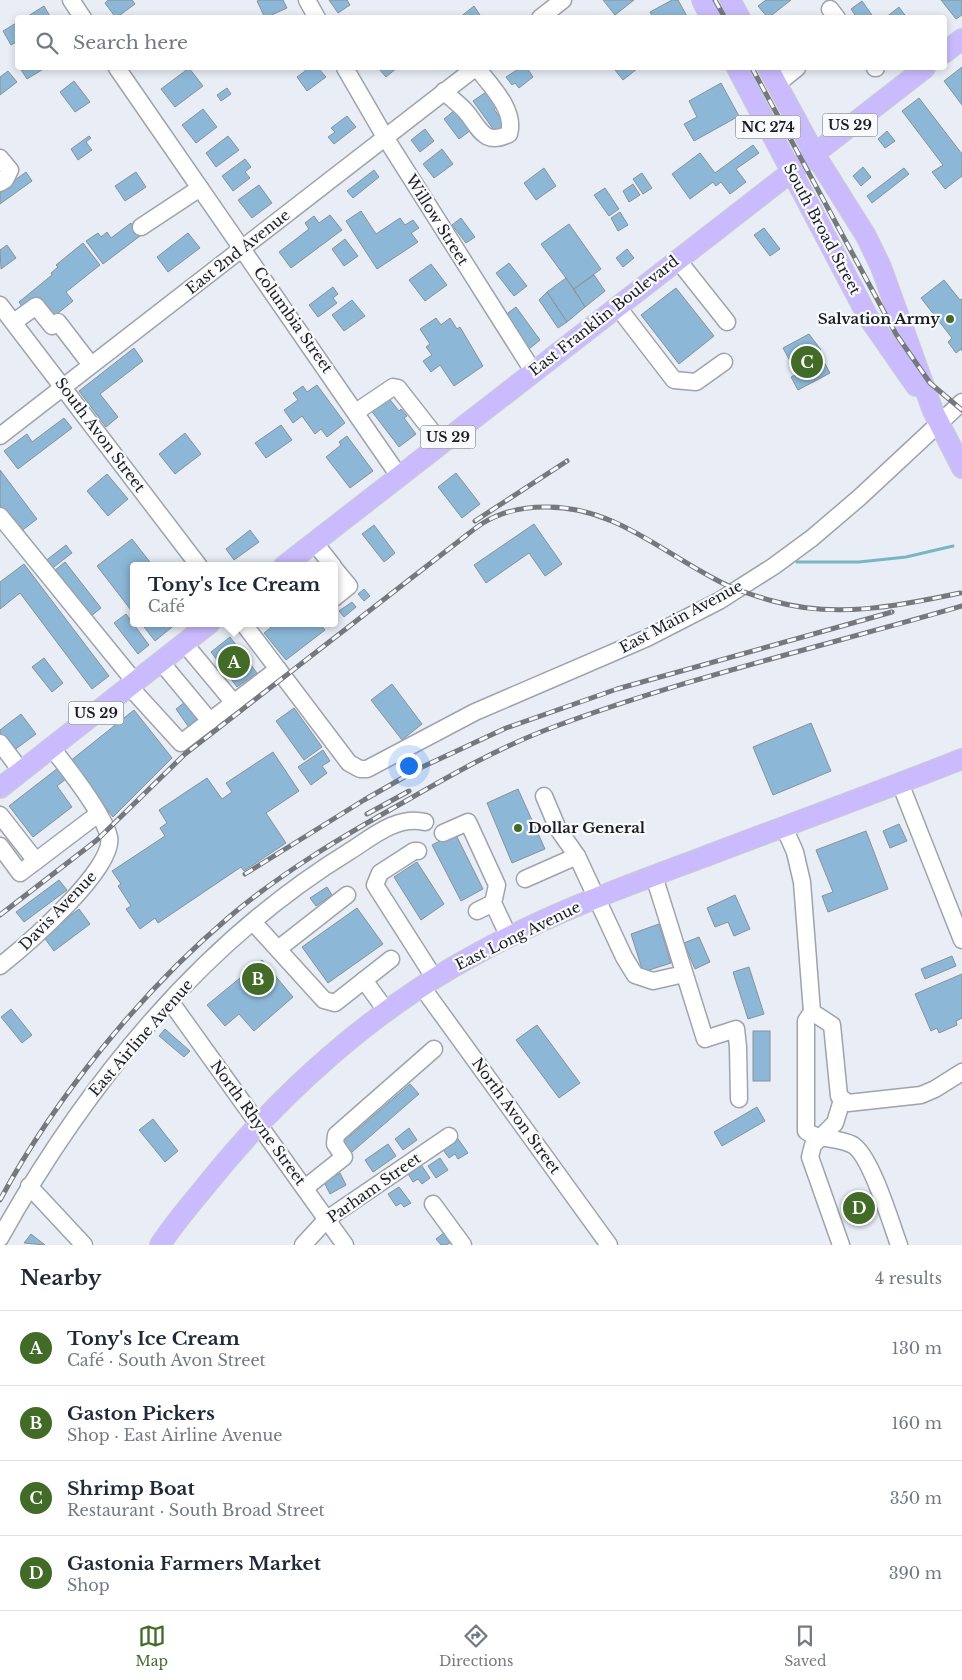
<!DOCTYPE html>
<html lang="en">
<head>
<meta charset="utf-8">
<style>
	:root { --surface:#fff; --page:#f6f6f7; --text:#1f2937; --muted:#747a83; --line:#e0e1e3; --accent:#426b28 }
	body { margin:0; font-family:"Libre Baskerville",serif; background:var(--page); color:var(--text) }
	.you { position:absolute; left:408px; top:765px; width:18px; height:18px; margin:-12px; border:4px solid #fff; border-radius:50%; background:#1a73e8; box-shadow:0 0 0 8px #1a73e833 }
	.badge { display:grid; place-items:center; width:32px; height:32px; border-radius:50%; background:var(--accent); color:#fff; font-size:16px; font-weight:700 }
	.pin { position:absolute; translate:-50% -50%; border:2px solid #fff; box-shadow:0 1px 5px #0006 }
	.popup { position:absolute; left:130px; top:562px; width:208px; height:65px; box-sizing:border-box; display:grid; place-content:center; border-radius:5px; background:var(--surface); filter:drop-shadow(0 1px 4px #0005); font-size:16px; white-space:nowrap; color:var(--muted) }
	.popup b { font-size:19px; color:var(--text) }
	.popup::after { content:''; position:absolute; left:50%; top:100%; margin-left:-10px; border:10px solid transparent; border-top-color:var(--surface) }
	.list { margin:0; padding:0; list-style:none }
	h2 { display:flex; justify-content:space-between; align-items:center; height:65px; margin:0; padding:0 20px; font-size:21px }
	h2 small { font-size:16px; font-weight:400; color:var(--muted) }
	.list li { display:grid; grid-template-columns:32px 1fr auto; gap:15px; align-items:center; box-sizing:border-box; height:75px; padding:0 20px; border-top:1px solid var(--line) }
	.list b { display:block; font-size:19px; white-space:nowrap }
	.list p { margin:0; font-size:16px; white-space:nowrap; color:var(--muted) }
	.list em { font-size:16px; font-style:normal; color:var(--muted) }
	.icon { flex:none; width:28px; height:28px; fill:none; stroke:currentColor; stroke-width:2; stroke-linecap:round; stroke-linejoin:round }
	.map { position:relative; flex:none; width:962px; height:1245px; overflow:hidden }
	.search { position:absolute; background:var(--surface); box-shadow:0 2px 8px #0003; left:15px; right:15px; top:15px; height:55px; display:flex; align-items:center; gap:12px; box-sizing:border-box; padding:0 18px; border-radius:5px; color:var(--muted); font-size:19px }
	.sheet { height:365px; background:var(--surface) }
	nav { display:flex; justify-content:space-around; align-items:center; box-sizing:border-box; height:70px; border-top:1px solid var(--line); background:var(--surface); font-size:14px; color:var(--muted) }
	nav a { display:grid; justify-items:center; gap:2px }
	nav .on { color:var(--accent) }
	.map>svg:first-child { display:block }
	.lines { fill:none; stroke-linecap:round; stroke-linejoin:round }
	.stream { stroke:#7ab5c3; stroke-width:3 }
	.building { fill:#8cb7d7; stroke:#899298 }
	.minor-casing { stroke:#9fa3ac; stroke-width:19 }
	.major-casing { stroke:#cdcdce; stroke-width:22 }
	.minor { stroke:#fff; stroke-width:16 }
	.major { stroke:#cabbfe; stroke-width:20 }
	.rail-casing { stroke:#75797e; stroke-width:5 }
	.rail { stroke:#f8fafe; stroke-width:3; stroke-dasharray:9; stroke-linecap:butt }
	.poi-dot { fill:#426b28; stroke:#f8fafe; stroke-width:2 }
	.labels { text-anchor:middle; stroke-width:4.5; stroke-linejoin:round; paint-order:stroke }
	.shield { fill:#f8fafe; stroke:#5d5f63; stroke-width:1 }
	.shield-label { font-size:14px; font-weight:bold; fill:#1b1d20 }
	.street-label { font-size:15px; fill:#1b1d20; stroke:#f8fafe }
	.poi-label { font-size:15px; font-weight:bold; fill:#1b1d20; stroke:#f8fafe; text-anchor:end }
</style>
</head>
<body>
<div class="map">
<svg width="962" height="1245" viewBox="0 0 962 1245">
	<rect width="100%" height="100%" fill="#e8edf6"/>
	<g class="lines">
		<polyline class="stream" points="797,562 859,562 906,557 953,546"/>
	</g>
	<g class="building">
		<polygon points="108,0 132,0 135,4 116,18 105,3"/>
		<polygon points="259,0 283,0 287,8 265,18 257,1"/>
		<polygon points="329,0 347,0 350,5 338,13"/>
		<polygon points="603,0 634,0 615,15"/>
		<polygon points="672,0 678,0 688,18 653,18 650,12"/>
		<polygon points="766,0 791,0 768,18 758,6"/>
		<polygon points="941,0 962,0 962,15 956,19"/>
		<polygon points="862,1 874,18 857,18 851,9"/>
		<polygon points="44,6 51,18 25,18"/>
		<polygon points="474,6 482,18 459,18"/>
		<polygon points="899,7 907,18 885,18"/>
		<polygon points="18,22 18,41 11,45 3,31"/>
		<polygon points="962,67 962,105 944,81"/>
		<polygon points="20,68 45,68 27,79"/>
		<polygon points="189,68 203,86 175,107 161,89"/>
		<polygon points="309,68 318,68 326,77 307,91 297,77"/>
		<polygon points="378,68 397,68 386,77"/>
		<polygon points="520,68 527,68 533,77 519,88 515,83 512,85 506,77"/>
		<polygon points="619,68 636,68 637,69 623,80 615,70"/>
		<polygon points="8,71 17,82 0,95 0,77"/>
		<polygon points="74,81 90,102 75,112 60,92"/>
		<polygon points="721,83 739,116 694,141 684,124 697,117 689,101"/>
		<polygon points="227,88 231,94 221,101 217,95"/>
		<polygon points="489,90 500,105 494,109 506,126 496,133 473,101"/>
		<polygon points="919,98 962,154 962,176 945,189 932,172 943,165 902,111"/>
		<polygon points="203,109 217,127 196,143 182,125"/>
		<polygon points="456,109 471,130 459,139 444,119"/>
		<polygon points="347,116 356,127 334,144 328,137 335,132 331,128"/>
		<polygon points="425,129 434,141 420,152 411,140"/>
		<polygon points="887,131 895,141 885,148 878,139"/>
		<polygon points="89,136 91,138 86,142 92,150 78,160 71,149"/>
		<polygon points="228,136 239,150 216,167 206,153"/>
		<polygon points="753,145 759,153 736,169 746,182 730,194 721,182 716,186 713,182 690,199 672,174 700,153 715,173"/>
		<polygon points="442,149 453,164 434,178 423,164"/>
		<polygon points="245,159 251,167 245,172 250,178 233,191 222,176"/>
		<polygon points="863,167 871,177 861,186 853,176"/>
		<polygon points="544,168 556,186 536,200 524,183"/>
		<polygon points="904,168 909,174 872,203 867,196"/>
		<polygon points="374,170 379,177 353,198 347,191"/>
		<polygon points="26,172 32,181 0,204 0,191"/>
		<polygon points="136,172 146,187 125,201 115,186"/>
		<polygon points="642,173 652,188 643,194 633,179"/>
		<polygon points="633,184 640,195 629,202 623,191"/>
		<polygon points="259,185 272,203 252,218 238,200"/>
		<polygon points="605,188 619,209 609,216 594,195"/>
		<polygon points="361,211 376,234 400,218 405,225 413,220 419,228 411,233 418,242 377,269 346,221"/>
		<polygon points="620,212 628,225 618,231 611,218"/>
		<polygon points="330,215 342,230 291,268 279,252 309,229 305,223 314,216 319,223"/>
		<polygon points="461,218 475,237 466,243 452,225"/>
		<polygon points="131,223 140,236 103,264 86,241 98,233 101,237 107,232 111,238"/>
		<polygon points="569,224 601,269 574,289 541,244"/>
		<polygon points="764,228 780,249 770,256 754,235"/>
		<polygon points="188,233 200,248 168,272 157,257"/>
		<polygon points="345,239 358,256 344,266 332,249"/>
		<polygon points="83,243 100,265 66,292 73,301 52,318 25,311 19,302 52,275 51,273 58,267 56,265"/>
		<polygon points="7,245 16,258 1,269 0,250"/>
		<polygon points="627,249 634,258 623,267 616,258"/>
		<polygon points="509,263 527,286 514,296 496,273"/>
		<polygon points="431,264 447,285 425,301 409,280"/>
		<polygon points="594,275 605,291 585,307 574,289"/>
		<polygon points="566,278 585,307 567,322 547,292"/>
		<polygon points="944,280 960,300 962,299 962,351 961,349 956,353 948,342 952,338 921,298"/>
		<polygon points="333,287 338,294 333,298 337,303 318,317 309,305"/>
		<polygon points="676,288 714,336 679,364 641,315"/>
		<polygon points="547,292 567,322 558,328 539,300"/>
		<polygon points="352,300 365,316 344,331 332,315"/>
		<polygon points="516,307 540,340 529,349 504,316"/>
		<polygon points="436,318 441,325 450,318 457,329 460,327 483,366 454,386 440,365 431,372 423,361 432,355 426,347 430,344 420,329"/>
		<polygon points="809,334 821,350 818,351 830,373 798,390 791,377 797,374 783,348"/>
		<polygon points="134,348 143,361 100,394 118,417 106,427 79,391"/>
		<polygon points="317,385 345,423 327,437 321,429 315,434 302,416 293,423 284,410 298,400 293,393 303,386 307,392"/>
		<polygon points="387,396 399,411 401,409 407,416 404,418 416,434 399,447 370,409"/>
		<polygon points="64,418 72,428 18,469 4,451 27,434 32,442"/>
		<polygon points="281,425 292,440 266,458 255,443"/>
		<polygon points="185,433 201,454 175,474 159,454"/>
		<polygon points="347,436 373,471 350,488 326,457 341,445 339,442"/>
		<polygon points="0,470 37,519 20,532 0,506"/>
		<polygon points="456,473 480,504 462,518 438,487"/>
		<polygon points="107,474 128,499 108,516 87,491"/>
		<polygon points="534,524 562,564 545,576 529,553 486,583 474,565"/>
		<polygon points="374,525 395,553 384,562 362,534"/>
		<polygon points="250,530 259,542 234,560 226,549"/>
		<polygon points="132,539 153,566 134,566 134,614 97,566"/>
		<polygon points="66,545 72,553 50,570 44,562"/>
		<polygon points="65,562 101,608 91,616 55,570"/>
		<polygon points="24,564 109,676 92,689 20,593 0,609 0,582"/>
		<polygon points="364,589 370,596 364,601 358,594"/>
		<polygon points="352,602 356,607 344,617 339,611"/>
		<polygon points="126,614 149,645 138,654 114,623"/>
		<polygon points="141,623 177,623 155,641"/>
		<polygon points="273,623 319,623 325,630 286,660 264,633 274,625"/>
		<polygon points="230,637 257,673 237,687 211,652"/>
		<polygon points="44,658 63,683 52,692 32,667"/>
		<polygon points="392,684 422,724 402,740 371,700"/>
		<polygon points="189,699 202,716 188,726 176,709"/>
		<polygon points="294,708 322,747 304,760 276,721"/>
		<polygon points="134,710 172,758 113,817 69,762"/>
		<polygon points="21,714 36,734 13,751 0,734 0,730"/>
		<polygon points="811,723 831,771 773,795 753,747"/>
		<polygon points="323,750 330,761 322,766 327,773 311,785 298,767"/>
		<polygon points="273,752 299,791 266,813 286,843 244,871 241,867 158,923 155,918 140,929 126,909 131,906 118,886 121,884 112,871 165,836 160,828 167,823 159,810 207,778 222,799 232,792 226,783"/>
		<polygon points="58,768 66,779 57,786 72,807 33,837 9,806"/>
		<polygon points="518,789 545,849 512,863 487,803"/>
		<polygon points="899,824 907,841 890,848 883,831"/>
		<polygon points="866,831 888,889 828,912 822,896 833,892 816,850"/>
		<polygon points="455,833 483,889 461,901 432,845"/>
		<polygon points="417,862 444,904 421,920 394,877"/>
		<polygon points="59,880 67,890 24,922 16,912"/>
		<polygon points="327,887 332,895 316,906 310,898"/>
		<polygon points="735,895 750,929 734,936 728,922 715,927 707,908"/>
		<polygon points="357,908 383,944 328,983 302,947"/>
		<polygon points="79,909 90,924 54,951 43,936"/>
		<polygon points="659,924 671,963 643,972 631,934"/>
		<polygon points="699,937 710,962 695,969 684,943"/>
		<polygon points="952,956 956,966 925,979 921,969"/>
		<polygon points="262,960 293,997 254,1031 239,1014 225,1026 207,1005"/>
		<polygon points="749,967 764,1014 748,1019 733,972"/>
		<polygon points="962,974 962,1018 956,1021 957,1025 939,1033 937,1028 931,1031 915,994"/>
		<polygon points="11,1009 32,1035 22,1043 1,1017"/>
		<polygon points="537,1025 580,1083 559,1098 516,1040"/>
		<polygon points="165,1029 190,1051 184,1057 159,1036"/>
		<rect x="753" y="1031" width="17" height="50"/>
		<polygon points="410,1084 419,1094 352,1152 343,1142"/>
		<polygon points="757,1107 765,1121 722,1146 714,1132"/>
		<polygon points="153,1119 178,1151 165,1162 139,1130"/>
		<polygon points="409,1128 417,1140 403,1150 395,1139"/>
		<polygon points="456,1136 468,1153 458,1159 455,1154 449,1158 441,1147"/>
		<polygon points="388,1144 396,1156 373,1172 365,1160"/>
		<polygon points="440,1158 448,1170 436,1178 428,1166"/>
		<polygon points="420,1163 430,1178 422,1184 418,1179 413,1182 407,1172"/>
		<polygon points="340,1173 346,1185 330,1194 324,1182"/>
		<polygon points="399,1187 411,1203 404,1207 401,1203 396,1206 388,1194"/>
		<polygon points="445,1232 451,1242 447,1245 441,1245 436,1239"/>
		<polygon points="31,1234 45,1245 24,1243"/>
	</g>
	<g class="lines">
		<defs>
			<g id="minor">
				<polyline points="71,0 83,18"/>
				<polyline points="307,0 317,18"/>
				<polyline points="830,9 837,18"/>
				<polyline points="540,18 563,0"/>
				<polyline points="117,68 399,476"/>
				<polyline points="345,68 385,137 533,371"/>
				<polyline points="875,68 876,68"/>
				<polyline points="777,84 797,68"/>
				<path d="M444,91c7,8 17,14 23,22 13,16 17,33 42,21 7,-24 -19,-49 -32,-66"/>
				<polyline points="0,158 10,170 5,180 0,183"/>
				<polyline points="141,227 200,188"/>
				<polyline points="677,259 727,322"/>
				<polyline points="0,305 199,566"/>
				<polyline points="617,306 674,380 696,382 724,362"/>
				<polyline points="14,322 36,306 52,326 58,322 91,365"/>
				<polyline points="356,412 393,387 398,388 441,443"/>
				<polyline points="0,436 475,68"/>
				<polyline points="0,516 135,682"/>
				<polyline points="314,542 333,566"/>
				<polyline points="334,568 349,586 334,598"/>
				<polyline points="243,623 349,763 360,769 367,769 475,712 647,638 719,601 774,566 812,538 860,497 962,402"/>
				<polyline points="184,643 234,703"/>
				<polyline points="161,662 210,721"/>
				<polyline points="129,686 181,743 278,669"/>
				<polyline points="0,743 21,771"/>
				<polyline points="900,783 962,940"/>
				<polyline points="544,796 558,829 577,856 624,957 635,975 653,981 684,974"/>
				<polyline points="0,815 36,861 98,814"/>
				<polyline points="784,827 795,852 802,882 812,1012 832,1025 839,1096 848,1103 921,1095 935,1089 962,1072"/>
				<polyline points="443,833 468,822 497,885 493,903 509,937"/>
				<polyline points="0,846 20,873 36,861"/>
				<polyline points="418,851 414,851 380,873 375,885 435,979"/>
				<polyline points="654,876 705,1039 736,1029 738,1047 739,1099"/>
				<polyline points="525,879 577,856"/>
				<polyline points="477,911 493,903"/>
				<polyline points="253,922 324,1000 335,1003 391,959"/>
				<polyline points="278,949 347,895"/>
				<path d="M0,966c24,-19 116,-98 109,-129 -5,-23 -42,-70 -58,-90"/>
				<polyline points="364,980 387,1012"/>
				<polyline points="422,987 609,1245"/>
				<polyline points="170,1001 345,1245"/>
				<path d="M812,1012l-6,9v110c11,9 32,6 47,14 18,11 38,78 46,100"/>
				<polyline points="29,1186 84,1245"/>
				<polyline points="305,1188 344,1157 335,1144 336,1135 434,1049"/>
				<polyline points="433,1204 463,1245"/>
				<path d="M0,1238c85,-152 200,-295 350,-387 22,-14 47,-36 75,-29"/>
				<polyline points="303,1245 327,1219 449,1136"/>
				<polyline points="841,1245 810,1157 813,1145 835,1123 842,1100"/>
			</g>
			<g id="major">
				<polyline points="702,0 711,18"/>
				<polyline points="730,0 740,18"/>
				<polyline points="944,53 962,39"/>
				<polyline points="737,68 868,317 916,386"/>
				<polyline points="768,68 814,153 866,236 881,267 933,411 962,468"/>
				<polyline points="284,566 925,68"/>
				<polyline points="0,788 210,623"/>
				<path d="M160,1245c13,-20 29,-39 44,-57 75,-94 169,-179 276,-236 71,-39 146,-66 221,-94 87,-33 175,-65 261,-99"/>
			</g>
		</defs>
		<use href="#minor" class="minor-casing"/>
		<use href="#major" class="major-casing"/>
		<use href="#minor" class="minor"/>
		<use href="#major" class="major"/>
		<defs>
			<g id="rail">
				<polyline points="715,0 725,18"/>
				<polyline points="752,68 896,334 930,383 962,410"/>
				<polyline points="475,521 567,461"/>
				<polyline points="367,814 409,791"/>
				<polyline points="245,874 364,800 420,768 506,728 617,689 892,612"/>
				<path d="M0,915l97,-75 88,-86 274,-213c8,-6 16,-13 24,-18 18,-11 41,-16 62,-16 66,-1 113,42 168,71 19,11 39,17 60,23 62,18 125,5 187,-8"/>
				<path d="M0,1200c55,-102 140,-207 228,-282 54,-46 115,-82 176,-116 47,-27 96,-55 147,-74 133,-50 274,-82 411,-122"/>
			</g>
		</defs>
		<use href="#rail" class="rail-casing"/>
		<use href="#rail" class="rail"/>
	</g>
	<g class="poi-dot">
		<circle cx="950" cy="319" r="5"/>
		<circle cx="518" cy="828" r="5"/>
	</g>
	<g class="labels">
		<g class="shield">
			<rect x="822.5" y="113.5" width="55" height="23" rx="4"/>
			<rect x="735.5" y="115.5" width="65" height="23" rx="4"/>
			<rect x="420.5" y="425.5" width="55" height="23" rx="4"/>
			<rect x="68.5" y="701.5" width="55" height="23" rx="4"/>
		</g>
		<g class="shield-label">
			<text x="850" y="130">US 29</text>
			<text x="768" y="132">NC 274</text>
			<text x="448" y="442">US 29</text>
			<text x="96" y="718">US 29</text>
		</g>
		<g class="street-label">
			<text transform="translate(437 220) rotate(58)" y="5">Willow Street</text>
			<text transform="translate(822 229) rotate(62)" y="5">South Broad Street</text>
			<text transform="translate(238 252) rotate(-38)" y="5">East 2nd Avenue</text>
			<text transform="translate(604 316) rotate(-38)" y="5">East Franklin Boulevard</text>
			<text transform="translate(293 320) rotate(55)" y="5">Columbia Street</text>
			<text transform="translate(100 435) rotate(53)" y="5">South Avon Street</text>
			<text transform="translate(681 617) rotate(-28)" y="5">East Main Avenue</text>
			<text transform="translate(58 911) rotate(-46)" y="5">Davis Avenue</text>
			<text transform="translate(518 936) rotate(-26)" y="5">East Long Avenue</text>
			<text transform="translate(141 1038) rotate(-49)" y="5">East Airline Avenue</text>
			<text transform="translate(516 1116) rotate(54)" y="5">North Avon Street</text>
			<text transform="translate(258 1123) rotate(54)" y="5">North Rhyne Street</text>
			<text transform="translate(374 1188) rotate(-35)" y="5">Parham Street</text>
		</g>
		<g class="poi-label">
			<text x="940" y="324">Salvation Army</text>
			<text x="528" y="833" text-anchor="start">Dollar General</text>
		</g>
	</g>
</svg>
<div class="you"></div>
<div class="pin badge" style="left:234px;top:662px">A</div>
<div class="popup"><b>Tony's Ice Cream</b>Café</div>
<div class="pin badge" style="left:258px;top:979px">B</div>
<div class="pin badge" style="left:807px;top:362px">C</div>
<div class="pin badge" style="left:859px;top:1208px">D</div>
<div class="search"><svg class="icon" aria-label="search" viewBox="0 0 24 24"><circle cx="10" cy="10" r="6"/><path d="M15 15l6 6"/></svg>Search here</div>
</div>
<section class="sheet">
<h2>Nearby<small>4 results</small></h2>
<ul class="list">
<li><span class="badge">A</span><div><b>Tony's Ice Cream</b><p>Café · South Avon Street</p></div><em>130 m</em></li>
<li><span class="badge">B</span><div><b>Gaston Pickers</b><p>Shop · East Airline Avenue</p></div><em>160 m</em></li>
<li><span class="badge">C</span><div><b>Shrimp Boat</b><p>Restaurant · South Broad Street</p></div><em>350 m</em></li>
<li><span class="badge">D</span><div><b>Gastonia Farmers Market</b><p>Shop</p></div><em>390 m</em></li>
</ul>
</section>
<nav>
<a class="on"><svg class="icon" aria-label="map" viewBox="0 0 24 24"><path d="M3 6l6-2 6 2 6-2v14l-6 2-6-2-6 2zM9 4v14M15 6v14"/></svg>Map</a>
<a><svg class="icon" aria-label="directions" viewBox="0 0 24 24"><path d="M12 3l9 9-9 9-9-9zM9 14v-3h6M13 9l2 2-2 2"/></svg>Directions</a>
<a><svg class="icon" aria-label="saved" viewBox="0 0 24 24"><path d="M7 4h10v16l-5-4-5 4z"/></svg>Saved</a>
</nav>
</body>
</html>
